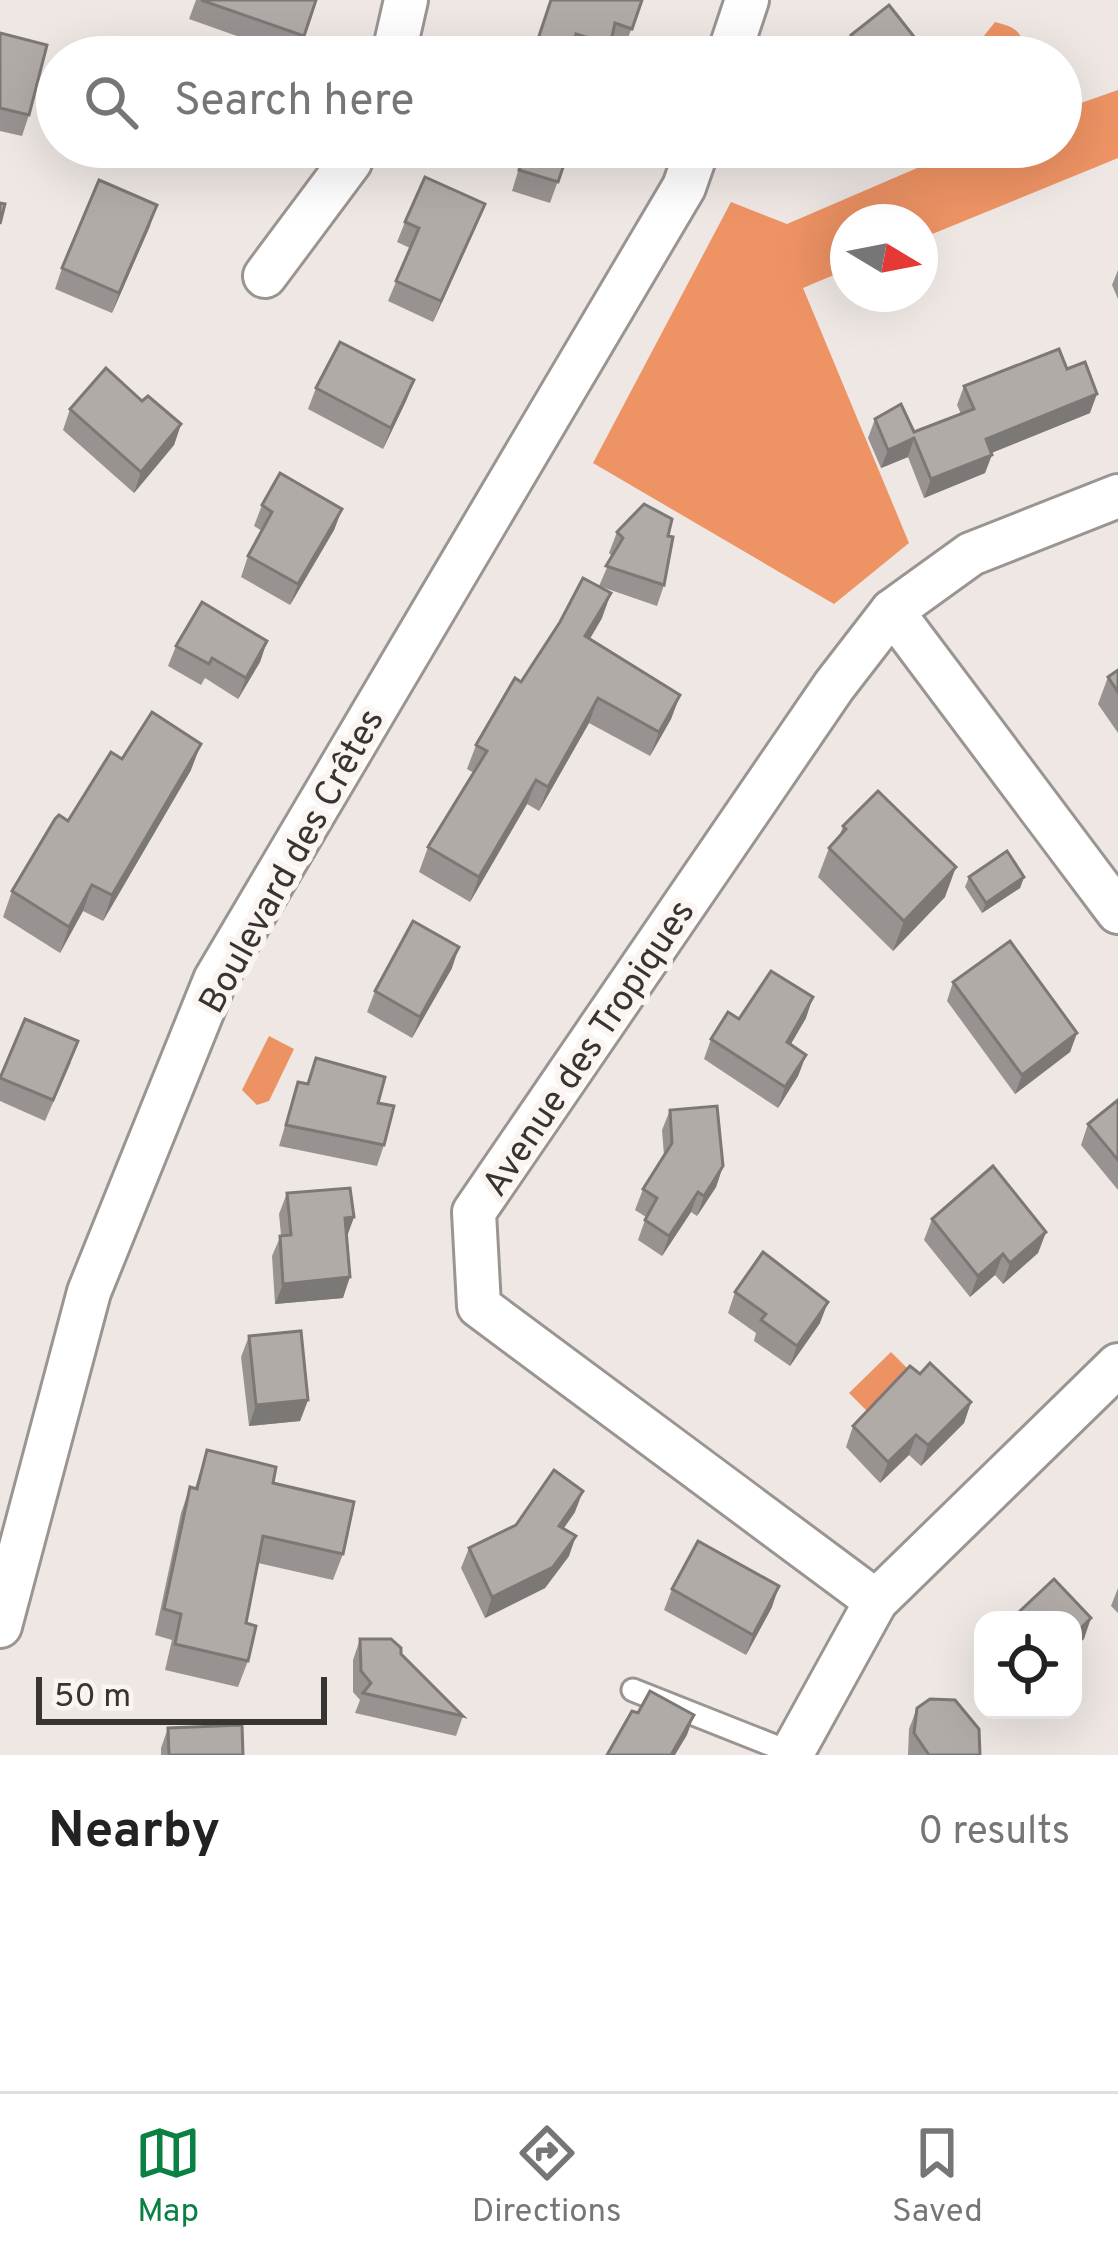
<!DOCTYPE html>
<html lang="en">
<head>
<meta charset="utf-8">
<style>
	:root { --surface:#fff; --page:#f2f2f2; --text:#222; --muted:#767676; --line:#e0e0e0; --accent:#0b8043 }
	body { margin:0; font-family:Overpass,sans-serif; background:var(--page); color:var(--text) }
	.controls { position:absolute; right:36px; bottom:36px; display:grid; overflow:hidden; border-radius:24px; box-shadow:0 12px 48px #0002 }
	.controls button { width:108px; height:108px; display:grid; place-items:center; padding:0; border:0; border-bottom:3px solid var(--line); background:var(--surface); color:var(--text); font:60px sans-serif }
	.compass { position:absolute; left:830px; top:204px; width:108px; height:108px; border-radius:50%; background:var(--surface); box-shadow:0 12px 48px #0002; rotate:100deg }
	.scale { position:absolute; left:36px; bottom:30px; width:291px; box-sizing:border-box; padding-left:12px; border:6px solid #373433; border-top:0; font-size:33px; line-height:42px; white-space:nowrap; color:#373433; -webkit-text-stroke:9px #fbf5f2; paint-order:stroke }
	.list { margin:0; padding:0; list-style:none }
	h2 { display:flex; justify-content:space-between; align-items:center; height:156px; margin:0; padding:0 48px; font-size:51px }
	h2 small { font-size:39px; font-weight:400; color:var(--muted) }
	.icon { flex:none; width:66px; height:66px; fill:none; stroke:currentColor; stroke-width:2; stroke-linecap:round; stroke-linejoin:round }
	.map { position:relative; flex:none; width:1118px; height:1755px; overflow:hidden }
	.search { position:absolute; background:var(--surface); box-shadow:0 12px 48px #0002; left:36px; right:36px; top:36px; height:132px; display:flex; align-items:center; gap:30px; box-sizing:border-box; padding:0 42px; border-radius:66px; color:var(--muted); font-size:45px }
	.sheet { height:336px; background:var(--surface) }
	nav { display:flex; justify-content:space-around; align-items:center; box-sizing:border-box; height:168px; border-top:3px solid var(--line); background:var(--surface); font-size:33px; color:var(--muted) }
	nav a { display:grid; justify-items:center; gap:6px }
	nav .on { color:var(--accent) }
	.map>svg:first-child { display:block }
	.forest { fill:#ee9364 }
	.water { fill:#ed9263 }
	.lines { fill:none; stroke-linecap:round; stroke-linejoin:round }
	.lane-casing { stroke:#9b9592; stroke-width:27 }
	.street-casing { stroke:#9b9592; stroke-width:48 }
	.lane { stroke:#fff; stroke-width:21 }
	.street { stroke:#fff; stroke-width:42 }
	.wall { fill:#989390 }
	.shaded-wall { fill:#7c7876 }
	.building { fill:#b1aba8; stroke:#7c7876; stroke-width:3 }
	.labels { text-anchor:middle; stroke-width:12; stroke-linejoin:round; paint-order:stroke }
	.street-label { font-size:36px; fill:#373433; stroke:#fbf5f2 }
</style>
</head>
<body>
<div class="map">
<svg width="1118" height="1755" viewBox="0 0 1118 1755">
	<rect width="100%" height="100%" fill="#eee7e4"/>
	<polygon class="forest" points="1118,90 1118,158 920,239 920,222 848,222 848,269 803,288 909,543 834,604 593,463 731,202 787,224 966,147 1061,147 1061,110"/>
	<g class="water">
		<path d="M995,22c15,4 24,6 29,22l-7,13h-55l4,-11 17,-9z"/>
		<polygon points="269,1036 294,1049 269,1101 257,1105 242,1090"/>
		<polygon points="891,1352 911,1372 870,1414 849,1393"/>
	</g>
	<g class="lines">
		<defs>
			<polyline id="lane" points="633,1690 792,1753"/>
			<g id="street">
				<polyline points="393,57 406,0"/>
				<polyline points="728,57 747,0"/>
				<polyline points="265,276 350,162 356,147"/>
				<polyline points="892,611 1118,912"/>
				<polyline points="876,1601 479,1306 474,1212 834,686 892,611 971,554 1118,496"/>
				<polyline points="0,1626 89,1292 215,980 684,187 698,147"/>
				<polyline points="791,1755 876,1601 1118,1365"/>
			</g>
		</defs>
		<use href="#lane" class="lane-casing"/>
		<use href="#street" class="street-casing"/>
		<use href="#lane" class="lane"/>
		<use href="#street" class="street"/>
	</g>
	<g class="wall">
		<polygon points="196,0 316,0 296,57 189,19"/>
		<polygon points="642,0 624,49 610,45 605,57 569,55 532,57"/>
		<polygon points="0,33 29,115 22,136 0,131"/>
		<polygon points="851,35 930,57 844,57"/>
		<polygon points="479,147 570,147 550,203 512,191 519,168 476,155"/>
		<polygon points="405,222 477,224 433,322 388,301 410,248 397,242"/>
		<polygon points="150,226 112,313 55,289 62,268"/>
		<polygon points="1118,270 1118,299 1112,285"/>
		<polygon points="1067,369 1090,413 991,453 985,473 924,498 908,457 881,468 868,438 875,419 914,432 961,414 957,405 964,386"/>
		<polygon points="414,380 406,401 383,449 308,409 316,388"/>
		<polygon points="142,401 181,424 174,445 134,493 63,430 70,409"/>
		<polygon points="262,505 342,509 334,530 290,605 241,577 248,556 262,531 254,526"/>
		<polygon points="617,532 664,585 657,606 599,586 612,556 609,553"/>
		<polygon points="602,618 590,639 680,695 671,719 650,756 589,723 539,811 527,804 470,902 419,872 428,847 474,773 467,769 476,745 521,682"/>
		<polygon points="267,641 260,662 238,699 205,678 201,685 168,666 176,646"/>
		<polygon points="1118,670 1118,733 1098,704 1108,677"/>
		<polygon points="122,759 191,770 103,921 83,911 60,953 3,917 12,891 68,821"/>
		<polygon points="843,826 945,897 893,951 818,877 829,848 839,837"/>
		<polygon points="969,877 1024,877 1020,888 982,913 965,887"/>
		<polygon points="452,968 412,1038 367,1012 375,991"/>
		<polygon points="953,982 1077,1033 1070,1052 1015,1094 947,1001"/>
		<polygon points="806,1018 790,1044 806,1055 798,1076 778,1108 704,1059 711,1039 739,1019"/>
		<polygon points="316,1058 378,1103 384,1145 377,1166 279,1146 298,1082 307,1084"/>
		<polygon points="71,1062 45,1121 0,1101 0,1078"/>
		<polygon points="1118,1100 1118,1190 1081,1145 1088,1124"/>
		<polygon points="670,1110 723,1166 716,1187 697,1216 691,1212 662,1256 638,1240 646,1217 635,1210 643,1189 664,1155 662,1130"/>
		<polygon points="287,1193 354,1217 347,1237 343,1298 275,1304 272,1256 281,1235 279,1214"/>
		<polygon points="932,1219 1046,1232 1038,1253 1003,1284 995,1275 970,1297 924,1240"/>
		<polygon points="735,1292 820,1323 790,1366 754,1341 756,1333 728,1313"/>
		<polygon points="249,1336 308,1400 300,1421 249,1426 241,1357"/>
		<polygon points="920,1374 971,1402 964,1423 921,1466 909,1455 880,1483 846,1447 853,1426"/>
		<polygon points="207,1450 273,1483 343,1554 333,1580 258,1563 246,1623 248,1661 238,1687 165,1670 172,1640 155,1635 181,1513 190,1487 195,1488"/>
		<polygon points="575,1512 564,1528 569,1556 545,1588 485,1618 461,1568 469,1548"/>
		<polygon points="1118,1588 1118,1613 1111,1606"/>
		<polygon points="672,1589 772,1607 746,1655 664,1610"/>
		<polygon points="360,1639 401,1654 463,1716 456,1736 355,1713 360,1700 353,1692 353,1660"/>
		<polygon points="917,1708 980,1755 908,1755 909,1729"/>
		<polygon points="168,1728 243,1755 161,1755 161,1748"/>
	</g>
	<g class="shaded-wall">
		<polygon points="133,147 168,147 130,156"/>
		<polygon points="485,204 477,224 433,322 441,301"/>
		<polygon points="157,205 150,226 112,313 119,293"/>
		<polygon points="414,380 406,401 383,449 391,428"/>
		<polygon points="1097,394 1090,413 979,458 986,439"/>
		<polygon points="181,424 174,445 134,493 141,472"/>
		<polygon points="914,438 908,457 881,468 888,450"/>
		<polygon points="992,455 985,473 924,498 931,479"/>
		<polygon points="342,509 334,530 290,605 298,584"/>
		<polygon points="611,593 602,618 576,661 585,636"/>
		<polygon points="267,641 260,662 238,699 246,678"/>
		<polygon points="680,695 671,719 650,756 659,732"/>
		<polygon points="598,698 589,723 539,811 548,787"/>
		<polygon points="201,744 191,770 103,921 112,895"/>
		<polygon points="536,780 527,804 470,902 479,877"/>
		<polygon points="956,867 945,897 893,951 904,921"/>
		<polygon points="1024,877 1020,888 982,913 986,903"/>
		<polygon points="92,885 83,911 60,953 69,927"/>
		<polygon points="459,947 452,968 412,1038 420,1017"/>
		<polygon points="813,997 806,1018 780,1063 787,1042"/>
		<polygon points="1077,1033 1070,1052 1015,1094 1022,1075"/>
		<polygon points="806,1055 798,1076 778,1108 785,1087"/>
		<polygon points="723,1166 716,1187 697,1216 704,1196"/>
		<polygon points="698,1192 691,1212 662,1256 669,1236"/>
		<polygon points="354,1217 346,1238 345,1218"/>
		<polygon points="1046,1232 1038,1253 1003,1284 1010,1263"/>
		<polygon points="1003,1254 995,1275 970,1297 978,1276"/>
		<polygon points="350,1277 343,1298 275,1304 283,1284"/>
		<polygon points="828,1302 820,1323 790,1366 797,1346"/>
		<polygon points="308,1400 300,1421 249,1426 256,1405"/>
		<polygon points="971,1402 964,1423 921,1466 928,1445"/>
		<polygon points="916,1435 909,1455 880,1483 888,1462"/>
		<polygon points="583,1491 575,1512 551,1546 559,1526"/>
		<polygon points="576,1536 569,1556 545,1588 485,1618 492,1597"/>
		<polygon points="779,1586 772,1607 746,1655 753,1635"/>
		<polygon points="1091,1618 1084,1639 1073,1649 1073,1636"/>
		<polygon points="694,1715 687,1735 675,1755 671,1755"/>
	</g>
	<g class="building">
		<polygon points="201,0 316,0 304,36"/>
		<polygon points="551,0 642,0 632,29 615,23 610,45 576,34 569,57 532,57"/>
		<polygon points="889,5 930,57 868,57 851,35"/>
		<polygon points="0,33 47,45 29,115 0,108"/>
		<polygon points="525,147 570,147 558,182 519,170 526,148"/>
		<polygon points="425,177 485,204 441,301 396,281 419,228 405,222"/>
		<polygon points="99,180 157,205 119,293 62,268"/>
		<polygon points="0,203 5,204 0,224"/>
		<polygon points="340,342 414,380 391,428 316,388"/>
		<polygon points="1059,349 1067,369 1085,362 1097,394 986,439 992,455 931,479 914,438 888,450 875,419 901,404 914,432 974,409 964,386"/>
		<polygon points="106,368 142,401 148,396 181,424 141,472 70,409"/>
		<polygon points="280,473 342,509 298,584 248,556 272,512 262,505"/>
		<polygon points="644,504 672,519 668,536 673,537 664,585 606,566 623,538 617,532"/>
		<polygon points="583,578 611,593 585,636 680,695 659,732 598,698 548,787 536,780 479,877 428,847 487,751 476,745 515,678 521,682 560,622"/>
		<polygon points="202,602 267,641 246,678 212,658 209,664 176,646"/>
		<polygon points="1118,670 1118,692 1108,677"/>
		<polygon points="152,712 201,744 112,895 92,885 69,927 12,891 55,819 59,815 68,821 111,752 122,759"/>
		<polygon points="878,791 956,867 904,921 829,848 846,829 843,826"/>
		<polygon points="1007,851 1024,877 986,903 969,877"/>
		<polygon points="413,921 459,947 420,1017 375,991"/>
		<polygon points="1010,941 1077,1033 1022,1075 953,982"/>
		<polygon points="771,971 813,997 787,1042 806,1055 785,1087 711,1039 728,1012 739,1019"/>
		<polygon points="25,1019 78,1041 53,1100 0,1078"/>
		<polygon points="316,1058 385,1077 378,1103 394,1106 384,1145 286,1125 298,1082 308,1084"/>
		<polygon points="1118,1100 1118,1160 1088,1124"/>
		<polygon points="717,1106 723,1166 704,1196 698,1192 669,1236 645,1220 657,1198 643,1189 672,1143 670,1110"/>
		<polygon points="993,1166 1046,1232 1010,1263 1003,1254 978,1276 932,1219"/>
		<polygon points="350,1188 354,1217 345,1218 350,1277 283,1284 280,1236 291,1235 287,1193"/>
		<polygon points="763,1252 828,1302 797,1346 761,1320 766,1314 735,1292"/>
		<polygon points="301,1331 308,1400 256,1405 249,1336"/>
		<polygon points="930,1363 971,1402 928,1445 916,1435 888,1462 853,1426 910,1366 920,1374"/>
		<polygon points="207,1450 276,1467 273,1483 354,1502 343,1554 263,1536 246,1623 256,1626 248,1661 175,1644 181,1614 164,1609 190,1487 197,1489"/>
		<polygon points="554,1470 583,1491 559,1526 576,1536 553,1567 492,1597 469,1548 516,1525"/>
		<polygon points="698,1541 779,1586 753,1635 672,1589"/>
		<polygon points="1054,1579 1091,1618 1073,1636 1073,1620 1024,1620 1026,1618 1019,1612"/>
		<polygon points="360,1639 391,1639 401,1648 401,1654 463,1716 363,1693 371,1683 361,1671"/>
		<polygon points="650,1691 694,1715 671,1755 607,1755 632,1711 638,1713"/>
		<polygon points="930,1699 955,1700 979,1729 980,1755 929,1755 914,1733 917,1708"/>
		<polygon points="242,1725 243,1755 169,1755 168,1728"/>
	</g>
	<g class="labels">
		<g class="street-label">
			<text transform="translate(290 860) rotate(-61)" y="13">Boulevard des Crêtes</text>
			<text transform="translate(587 1047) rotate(-56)" y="13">Avenue des Tropiques</text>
		</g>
	</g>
</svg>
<div class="controls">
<button><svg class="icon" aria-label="locate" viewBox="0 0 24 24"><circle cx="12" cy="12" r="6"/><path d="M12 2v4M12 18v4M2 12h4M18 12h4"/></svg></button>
</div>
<svg class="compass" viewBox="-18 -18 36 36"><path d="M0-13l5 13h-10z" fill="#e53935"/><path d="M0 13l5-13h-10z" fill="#767676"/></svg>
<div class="scale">50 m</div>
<div class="search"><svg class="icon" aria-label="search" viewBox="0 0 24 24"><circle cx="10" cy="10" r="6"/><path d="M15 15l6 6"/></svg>Search here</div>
</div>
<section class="sheet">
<h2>Nearby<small>0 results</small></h2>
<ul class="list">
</ul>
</section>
<nav>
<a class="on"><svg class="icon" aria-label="map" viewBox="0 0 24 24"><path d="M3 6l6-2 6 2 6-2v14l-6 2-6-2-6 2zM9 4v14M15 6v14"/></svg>Map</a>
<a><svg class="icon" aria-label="directions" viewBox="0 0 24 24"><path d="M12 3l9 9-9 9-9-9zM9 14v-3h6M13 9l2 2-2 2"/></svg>Directions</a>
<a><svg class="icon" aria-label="saved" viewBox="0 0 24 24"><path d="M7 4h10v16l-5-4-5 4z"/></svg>Saved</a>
</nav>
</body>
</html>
